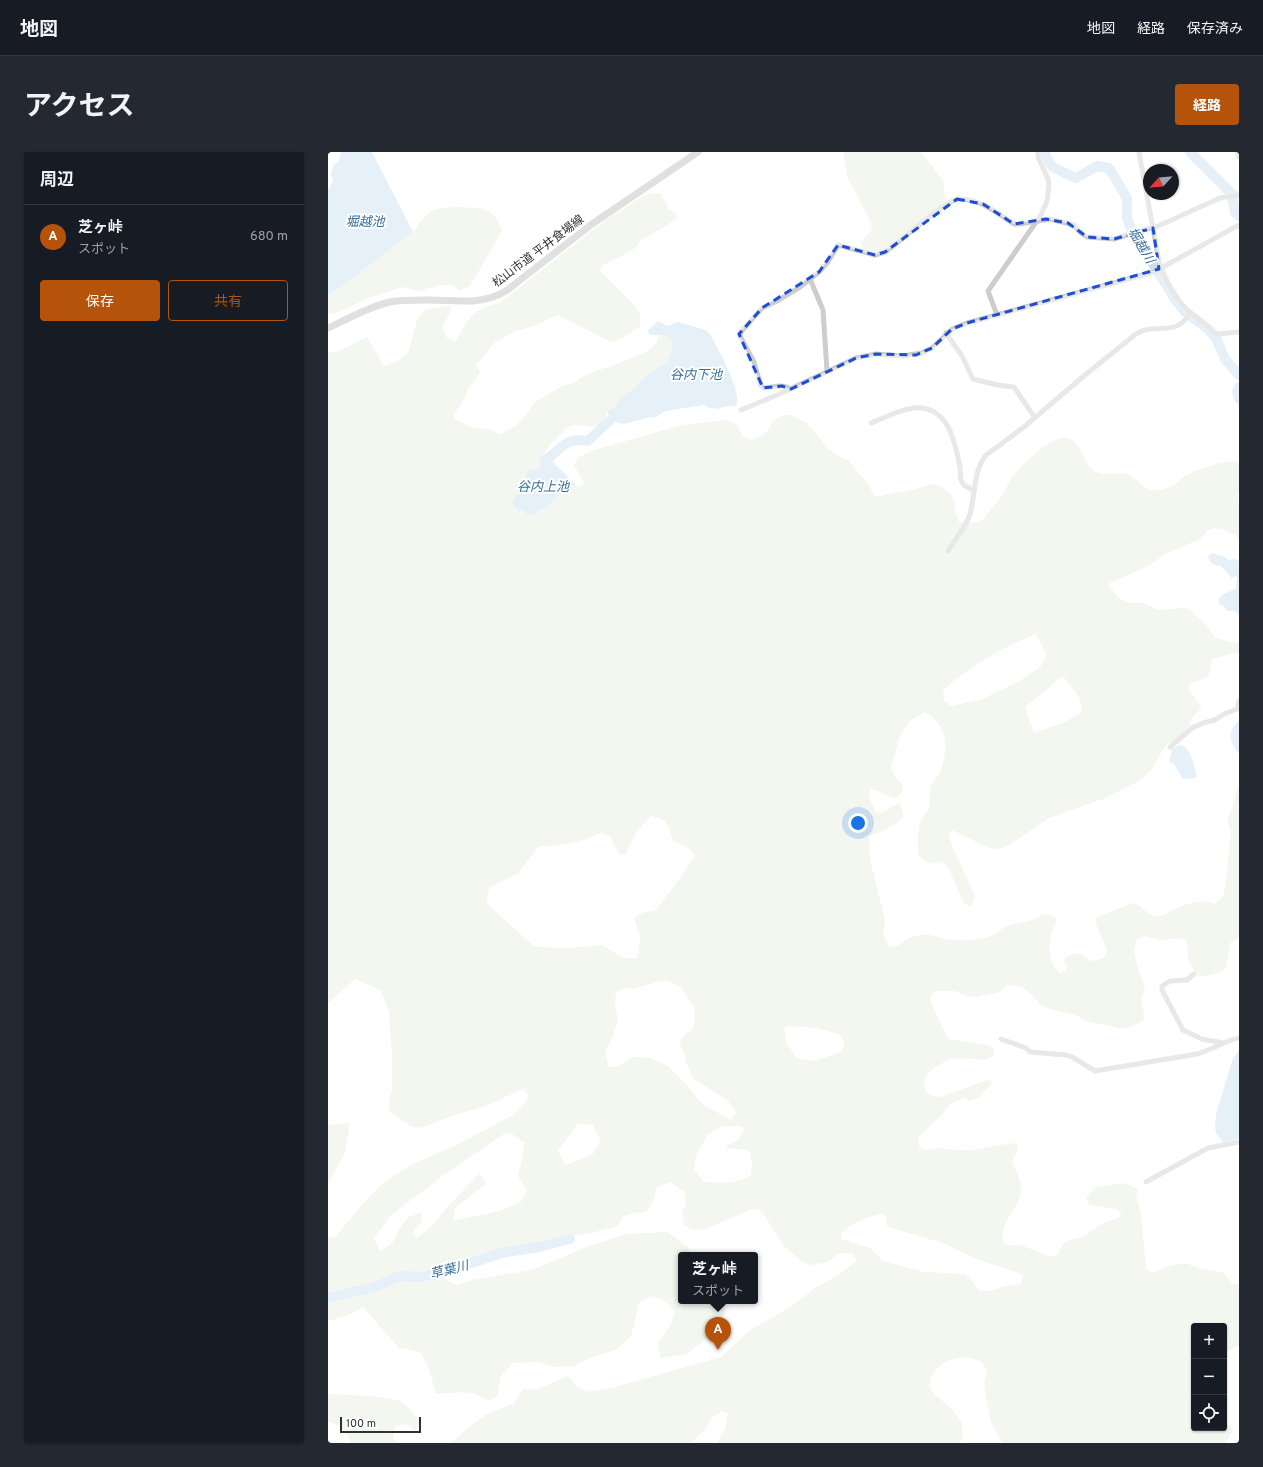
<!DOCTYPE html>
<html lang="ja">
<head>
<meta charset="utf-8">
<style>
	:root { --surface:#171b24; --page:#242831; --text:#f1f3f6; --muted:#9ea1a6; --line:#363941; --accent:#b45309 }
	body { margin:0; font-family:Overpass,"Noto Sans JP",sans-serif; background:var(--page); color:var(--text) }
	.controls { position:absolute; right:12px; bottom:12px; display:grid; overflow:hidden; border-radius:4px; box-shadow:0 1px 3px #0004 }
	.controls button { width:36px; height:36px; display:grid; place-items:center; padding:0; border:0; border-bottom:1px solid var(--line); background:var(--surface); color:var(--text); font:20px sans-serif }
	.compass { position:absolute; left:815px; top:12px; width:36px; height:36px; border-radius:50%; background:var(--surface); box-shadow:0 1px 3px #0004; rotate:244deg }
	.scale { position:absolute; left:12px; bottom:10px; width:81px; box-sizing:border-box; padding-left:4px; border:2px solid #303030; border-top:0; font-size:11px; line-height:14px; white-space:nowrap; color:#303030; -webkit-text-stroke:3px #fff; paint-order:stroke }
	.you { position:absolute; left:530px; top:671px; width:14px; height:14px; margin:-10px; border:3px solid #fff; border-radius:50%; background:#1a73e8; box-shadow:0 0 0 6px #1a73e833 }
	.badge { display:grid; place-items:center; width:26px; height:26px; border-radius:50%; background:var(--accent); color:#fff; font-size:13px; font-weight:700 }
	.pin { position:absolute; translate:-50% -33px; filter:drop-shadow(0 1px 2px #0008) }
	.pin::after { content:''; position:absolute; top:21px; width:14px; height:12px; background:inherit; clip-path:polygon(0 0,100% 0,50% 100%) }
	.popup { position:absolute; left:350px; top:1100px; width:80px; height:52px; box-sizing:border-box; display:grid; place-content:center; border-radius:4px; background:var(--surface); filter:drop-shadow(0 1px 3px #0005); font-size:13px; white-space:nowrap; color:var(--muted) }
	.popup b { font-size:15px; color:var(--text) }
	.popup::after { content:''; position:absolute; left:50%; top:100%; margin-left:-8px; border:8px solid transparent; border-top-color:var(--surface) }
	.list { margin:0; padding:0; list-style:none }
	h2 { display:flex; justify-content:space-between; align-items:center; height:52px; margin:0; padding:0 16px; font-size:17px }
	h2 small { font-size:13px; font-weight:400; color:var(--muted) }
	.list li { display:grid; grid-template-columns:26px 1fr auto; gap:12px; align-items:center; box-sizing:border-box; height:64px; padding:0 16px; border-top:1px solid var(--line) }
	.list b { display:block; font-size:15px; white-space:nowrap }
	.list p { margin:0; font-size:13px; white-space:nowrap; color:var(--muted) }
	.list em { font-size:13px; font-style:normal; color:var(--muted) }
	.actions { display:flex; gap:8px; padding:12px 16px }
	.actions a { flex:1; padding:9px 0; border:1px solid var(--accent); border-radius:4px; text-align:center; font-size:14px; color:var(--accent) }
	.actions .main { background:var(--accent); color:#fff }
	.icon { flex:none; width:22px; height:22px; fill:none; stroke:currentColor; stroke-width:2; stroke-linecap:round; stroke-linejoin:round }
	.map { position:relative; flex:none; width:911px; height:1291px; overflow:hidden; border-radius:4px }
	header { display:flex; align-items:center; gap:24px; box-sizing:border-box; height:56px; padding:0 20px; background:var(--surface); border-bottom:1px solid var(--line) }
	header strong { font-size:19px }
	nav { display:flex; gap:22px; margin-inline-start:auto; font-size:14px }
	.intro { display:flex; align-items:center; justify-content:space-between; box-sizing:border-box; height:96px; padding:0 24px }
	h1 { margin:0; font-size:28px }
	.button { padding:10px 18px; border-radius:4px; background:var(--accent); color:#fff; font-size:14px; font-weight:700 }
	main { display:flex; gap:24px; padding:0 24px }
	aside { flex:1; background:var(--surface); border-radius:4px; box-shadow:0 1px 3px #0004 }
	.map>svg:first-child { display:block }
	.green { fill:#e5eedd; fill-rule:evenodd }
	.water { fill:#c8deef }
	.lines { fill:none; stroke-linecap:round; stroke-linejoin:round }
	.river { stroke:#c8deef; stroke-width:10 }
	.street { stroke:#cdcdcd; stroke-width:5 }
	.secondary { stroke:#bababa; stroke-width:7 }
	.marked { fill:none; stroke:#1d4ed8; stroke-width:3; stroke-dasharray:8 5; stroke-linejoin:round }
	.labels { text-anchor:middle; stroke-width:4; stroke-linejoin:round; paint-order:stroke }
	.street-label { font-size:12px; fill:#303030; stroke:#fff }
	.water-label { font-size:13px; font-style:italic; fill:#376e98; stroke:#fff }
</style>
</head>
<body>
<header>
<strong>地図</strong>
<nav><a>地図</a><a>経路</a><a>保存済み</a></nav>
</header>
<div class="intro"><h1>アクセス</h1><a class="button">経路</a></div>
<main>
<aside>
<h2>周辺<small></small></h2>
<ul class="list">
<li><span class="badge">A</span><div><b>芝ヶ峠</b><p>スポット</p></div><em>680 m</em></li>
</ul>
<div class="actions"><a class="main">保存</a><a>共有</a></div>
</aside>
<div class="map">
<svg width="911" height="1291" viewBox="0 0 911 1291">
	<rect width="100%" height="100%" fill="#fff"/>
	<g class="green">
		<polygon points="502,0 593,0 602,11 615,29 618,50 565,92 550,100 536,97 532,90 544,78 543,71 519,24 515,0"/>
		<path d="M325,41l8,1 7,14 8,6 1,4 -10,7 -25,15 -8,9 -32,17 -2,5 32,32 8,11v12l-16,12 -13,4 -53,-27 -24,11 -18,5 -21,11 -19,23 4,7 -6,10 -6,6 -2,8 -9,14 -4,3 2,6 16,8 16,2 14,5 14,-8 11,-11 8,-12 26,-16 14,-4 8,-6 16,-7 11,-3 25,-10 13,-6 10,-8v-4l3,-4h6l7,7c0,8 -4,13 -6,20l-18,11 -18,18 -11,8 -4,7 -8,5 -5,12 -10,4 -20,-2 -6,3 -17,17 -11,15 1,6 -2,4 -13,12 -13,20 27,7h6l16,-16 14,-9 5,3 4,-5 -10,-17 4,-8 16,-7 88,-25 45,-5 9,4 7,12 8,4 11,-4 6,-6 5,-9 10,-6h9l15,8 21,25 10,8 10,4 20,24 7,13 36,-7 22,-6 7,2 11,8 4,9v9l4,10c8,1 17,2 24,-3 3,-2 5,-6 7,-9 4,-5 9,-9 12,-14 4,-6 6,-13 10,-19 9,-12 30,-31 44,-37 22,-10 25,18 36,29 9,9 24,2 35,5 9,3 13,12 22,15 7,3 17,0 23,-3 6,-3 9,-8 15,-11 10,-6 41,-16 52,-13v31l-2,1 2,6v39l-4,-4 -12,-6 -8,-1 -7,2 -8,9 -35,15 -15,11 -42,19 11,14 11,5h14l14,7 25,-2 6,1 18,17 8,12 24,6v9l-8,1 -19,5c-2,18 -3,20 -21,24l-3,5 14,19 -10,11 -3,8 -7,9 -5,4 -11,6 -15,25 -10,10 -38,19 -54,19 -38,26 -8,4 -12,1 -39,-19 -3,5 3,11 23,50 -3,10 -8,-2 -15,-35 -7,-8c-13,4 -15,4 -24,-7 0,-11 -1,-26 4,-36 2,-4 6,-6 7,-10 2,-7 0,-16 2,-21 1,-5 6,-9 8,-13 10,-23 10,-49 -14,-62l-15,9 -9,12 -10,33 4,11 6,6 2,8 -7,7c-10,-1 -16,-8 -26,-9l-1,9 7,14 5,1 12,-7 7,-2 3,10 -1,5 -19,12 -14,5 1,24 15,60 -2,13 5,12 5,2c12,-3 12,-10 26,-12 14,-2 24,5 37,5 12,1 28,0 39,-6 3,-2 6,-5 10,-7 12,-5 27,-4 38,-13l7,1 5,2 1,6c-9,15 -10,39 4,50l6,-3 1,-4 -3,-5 2,-4 8,-3h7l8,6 6,1 10,-4 2,-7 -11,-26 -1,-4 3,-3 34,-14c10,1 16,14 27,13 5,0 9,-3 14,-6 11,-5 29,-13 41,-6l9,-7 3,-16 5,-50c-6,-11 -2,-14 1,-24 2,-8 3,-14 7,-21v152l-9,5 -4,25c-8,6 -16,8 -27,8 -5,-6 -10,-11 -11,-19 -1,-8 0,-13 -4,-19l-25,2 -15,-4 -7,3 -3,12 4,18 7,19 -4,11 4,20 -10,6 -12,4 -38,-8 -7,-5 -35,-9 -11,-12 -11,-9 -13,-1 -8,7 -23,5 -12,-1 -10,-5h-17l-6,3 -2,5 3,8 15,32 43,7 3,4v5l-7,5c-9,0 -28,-3 -35,-1 -10,3 -20,10 -27,17 -1,14 -1,20 15,21l50,-18 2,5 -11,10 -1,4 -11,3 -4,-3 -15,6 -8,11 -23,21v11l8,3 13,-2 16,2h17l39,-7 6,3 -1,6 -5,10c4,8 9,18 9,27 -1,23 -24,32 -17,55l19,2 28,11 7,-3 5,-10 6,-4 15,-3 17,-13 21,-8 -5,-7 -28,-4 -3,-8 9,-9 27,-5 8,2 8,5 -2,8 5,15 5,56 6,4 18,-7 16,-3 11,5 25,4 11,12h6v61l-15,9v-28h-30v102h30v-7l9,8 -7,14h-224l-11,-21 -3,-13 -4,-26 3,-11 -5,-10c-17,-9 -38,-5 -49,12 -3,3 -3,8 -4,12l5,8 18,15 10,14 1,14 -4,6h-242l8,-14 3,-15 -6,-3 -10,7 -8,13 -14,12h-240l35,-28 29,-12 9,-14 12,1 33,-14 9,11 11,5 27,-5 106,-30 28,-26 43,-25 23,-18 26,-15 16,-13 -5,-7h-13l-11,9 -16,3 -11,-4 -18,-16 -20,-32 -6,-4h-5l-47,20 -13,1 -8,-5 -2,-13 4,-8 -2,-12 -13,-10 -14,5 -3,13 -8,12 -13,1 -11,4 -4,9 -27,7 -33,6 -44,10 -65,18 -4,12 11,6 16,-5 60,-10 57,-24 38,-12 41,-2 19,15 6,8h-12v46h45l-2,14 -10,18 -28,21 -26,4 -2,-16 12,-15 5,-15 -10,-11 -15,-5 -11,7 -8,33 -15,14 -21,6 -21,10 -19,1 -19,-5 -23,1 -13,14 -2,18 -10,7c-17,-15 -32,-7 -52,-9 -3,-9 -9,-34 -15,-39 -6,-5 -15,-5 -22,-6l-36,-41 -14,8 -21,6v-83l8,-2 31,-37 18,-18 26,-16 46,-20 56,-30 11,-11 5,-7 -5,-8 -39,17 -33,10 -31,12 -11,-2 -21,-15v-11l3,-10v-36l-3,-42 -8,-21 -26,-12 -27,24v-651l11,-1 28,-14 17,29 14,-5 10,-8 10,-36 8,-8 23,-3 3,2 -9,19 3,10 9,5c15,-25 16,-32 46,-40l106,-83 38,-24zM708,482l11,22 -6,10 -23,16 -38,18 -29,6 -7,-5 -1,-10c25,-25 61,-44 93,-57zM735,524l16,21 3,15 -19,11 -29,10 -9,-26zM323,664c16,2 18,10 22,25l14,6 8,8 -10,16 -29,39 -15,3 -7,5 6,18 -2,22h-15l-21,-13 -34,3 -33,-1c-7,-7 -47,-41 -48,-45 -1,-4 1,-9 2,-13l9,-6 20,-9 21,-28c21,1 42,-5 62,-13l9,3 9,18h7l10,-22zM332,829h8l13,6 14,21 -1,19 -10,9 -5,7 5,10 3,12 7,14 34,22 8,11 -5,8 -29,-16 -15,-19 -19,-19 -18,-8 -18,-1 -15,10h-8l-4,-14 8,-17 5,-17 -3,-14 1,-13 9,-4 9,1zM460,874l29,2 23,7 5,10 -4,7 -27,9 -17,-3 -11,-15 -2,-15zM250,972l15,1 8,16 -9,14 -27,10 -7,-15zM394,974h20l2,4c-4,9 -8,12 -17,15l-1,3c10,2 15,-1 24,4l2,11 -1,12c-12,10 -32,7 -47,7l-10,-12 3,-16 11,-20zM183,981l13,10 -1,12 -5,21 9,15 -7,12 -21,8 -46,10 2,-13 31,-24 -6,-11 -33,34 -14,18 -16,13 -5,-5 10,-11v-10l-13,5 -8,9 -8,16 -13,9 -6,-13 17,-23 53,-40 58,-40zM554,1062l4,3v8l5,3 52,15 36,17 40,13 5,3 -4,8 -18,3 -11,4h-11l-14,-17 -41,-2 -42,-11 -13,-13 -28,-9 -1,-5c8,-11 27,-17 41,-20z"/>
		<path d="M128,55c13,1 32,-1 40,11 3,4 4,9 6,12l-4,8 -28,48 -10,5 -8,-6h-13l-20,6 -17,-4 -28,9 -41,18h-5v-20l6,-2 79,-60c6,-9 13,-19 23,-23 6,-1 14,-1 20,-2z"/>
		<polygon points="22,971 17,1001 0,1031 0,973"/>
		<path d="M0,1242c15,1 61,1 73,8 7,4 14,14 19,20l-5,9 -8,-7 -12,2 -2,12 5,5h-47c-4,-11 -11,-19 -23,-21z"/>
	</g>
	<g class="water">
		<polygon points="13,0 44,0 85,80 6,140 0,142 0,38 5,29 3,22 5,13 11,9"/>
		<path d="M330,169l10,5 10,-4 28,8 4,4c7,13 33,59 26,72l-13,1 -5,2 -5,-1h-4l-5,-3 -39,6 -10,7 -5,-1 -26,7 -15,-3 -1,-10 8,-5 4,-7 11,-8 18,-18 18,-11c2,-7 6,-12 6,-20l-7,-7h-15l-4,-4z"/>
		<polygon points="216,301 247,332 233,341 217,357 211,357 208,362 199,363 196,358 191,359 186,356 184,350 197,330 198,322 203,318 210,318 212,314 211,308"/>
		<path d="M884,401l12,4 5,3 6,-1 4,2v54l-4,-4h-8l-3,-5 -4,-1c-5,-11 10,-12 16,-17l1,-10 -1,-2 -4,2 -11,-12c-7,-1 -11,-2 -13,-10z"/>
		<path d="M910,569h1v33c-9,-13 -13,-20 -1,-33z"/>
		<path d="M851,593c3,0 3,0 6,2 5,4 13,26 11,31l-13,1 -9,-15 -5,-2 3,-13z"/>
		<polygon points="911,898 911,987 895,990 888,981 887,975 888,962 905,906"/>
	</g>
	<g class="lines">
		<g class="river">
			<polyline points="716,0 722,12 725,15 745,25 748,26 769,14 781,16 799,46 799,66 803,77 849,150 856,159 880,177 888,186 897,207 911,223"/>
			<polyline points="862,0 904,42 907,61 911,64"/>
			<polyline points="911,235 909,240 911,247"/>
			<path d="M221,306c14,-13 19,-20 39,-17l21,-20"/>
			<polyline points="0,1146 47,1135 71,1124 91,1125 109,1122 174,1101 211,1095 242,1087"/>
		</g>
		<g class="street">
			<path d="M811,0l20,109c5,18 17,40 32,52 8,7 17,12 24,20l4,1 20,-2"/>
			<polyline points="909,0 911,5"/>
			<polyline points="482,127 495,158 499,219"/>
			<polyline points="669,163 660,139 713,63 719,49 721,33 720,27 710,5 710,0"/>
			<polyline points="618,181 634,204 645,227 669,233 686,235 707,266"/>
			<path d="M463,237c-9,-6 -18,-1 -28,-1l-2,-2 -7,-24 -15,-28 23,-26 15,-7 23,-14 19,-15 9,-10 10,-17 37,10 10,-3c15,-10 61,-53 74,-53 20,-1 40,15 55,25h6l30,-5 24,6 7,8 6,4 27,2 32,-10 10,-2 64,-29 19,-3"/>
			<polyline points="413,258 456,240 528,206 548,202 574,204 594,201 604,196 624,177 639,171 826,120 911,73"/>
			<path d="M543,271c13,-5 30,-14 43,-15 34,-3 41,34 46,59 1,5 -1,10 2,15 2,5 7,6 12,8"/>
			<path d="M620,399c7,-12 21,-28 23,-41 4,-18 3,-38 14,-54l39,-29 61,-52 51,-41c18,-12 40,4 54,-21"/>
			<polyline points="842,595 864,576 875,571 887,568 896,562 909,557 911,549"/>
			<polyline points="866,822 859,828 842,829 834,834 834,838 855,878 874,887 895,891"/>
			<path d="M673,887l25,9 4,4 36,3 6,2 23,14 102,-17c15,-4 27,-13 42,-16"/>
			<polyline points="818,1030 880,996 911,990"/>
		</g>
		<path class="secondary" d="M0,176c20,-9 40,-21 62,-26 27,-4 56,-1 83,-1 12,-1 23,-4 33,-10l86,-67 106,-72"/>
	</g>
	<path d="M0 0H911V1291H0ZM629,47l26,5 31,20 32,-5 22,4 19,14 27,2 39,-11 6,41 -192,54 -15,6 -20,19 -16,7 -40,-1 -20,4 -65,31 -9,-3 -19,2 -24,-54 23,-26 57,-36 19,-27 37,10 10,-3z" fill="#fff" fill-opacity=".55" fill-rule="evenodd"/>
	<path class="marked" d="M629,47l26,5 31,20 32,-5 22,4 19,14 27,2 39,-11 6,41 -192,54 -15,6 -20,19 -16,7 -40,-1 -20,4 -65,31 -9,-3 -19,2 -24,-54 23,-26 57,-36 19,-27 37,10 10,-3z"/>
	<g class="labels">
		<g class="street-label">
			<text transform="translate(210 99) rotate(-37)" y="4">松山市道 平井食場線</text>
		</g>
		<g class="water-label">
			<text x="37" y="74">堀越池</text>
			<text transform="translate(814 93) rotate(59)" y="5">堀越川</text>
			<text x="368" y="227">谷内下池</text>
			<text x="215" y="339">谷内上池</text>
			<text transform="translate(121 1117) rotate(-14)" y="5">草葉川</text>
		</g>
	</g>
</svg>
<div class="controls">
<button>+</button>
<button>−</button>
<button><svg class="icon" aria-label="locate" viewBox="0 0 24 24"><circle cx="12" cy="12" r="6"/><path d="M12 2v4M12 18v4M2 12h4M18 12h4"/></svg></button>
</div>
<svg class="compass" viewBox="-18 -18 36 36"><path d="M0-13l5 13h-10z" fill="#e53935"/><path d="M0 13l5-13h-10z" fill="#9ea1a6"/></svg>
<div class="scale">100 m</div>
<div class="you"></div>
<div class="pin badge" style="left:390px;top:1198px">A</div>
<div class="popup"><b>芝ヶ峠</b>スポット</div>
</div>
</main>
</body>
</html>
